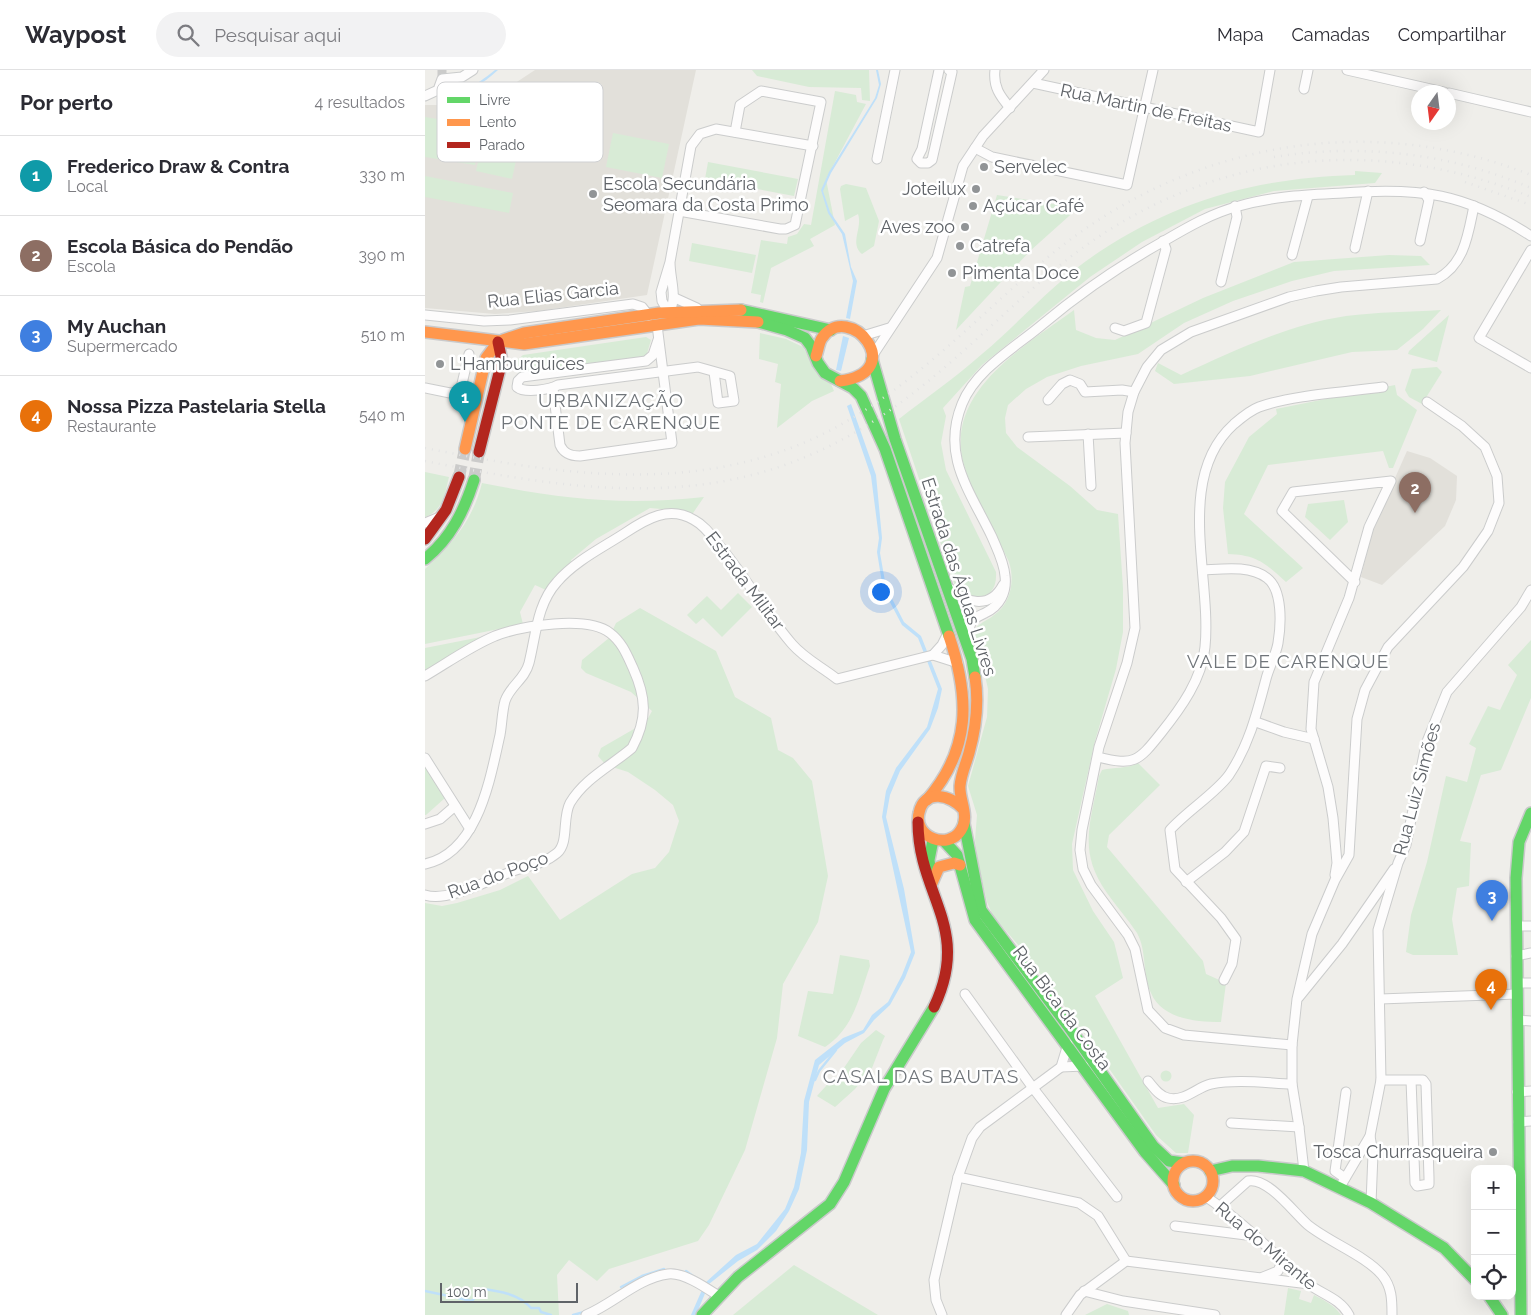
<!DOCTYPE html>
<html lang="pt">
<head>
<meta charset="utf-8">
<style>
	:root { --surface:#fff; --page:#f2f2f3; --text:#2b2b33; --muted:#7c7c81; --line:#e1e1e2; --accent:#b45309 }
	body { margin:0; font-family:Raleway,sans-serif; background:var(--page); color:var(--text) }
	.controls { position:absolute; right:15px; bottom:15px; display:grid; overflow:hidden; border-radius:10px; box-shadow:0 5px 20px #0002 }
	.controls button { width:45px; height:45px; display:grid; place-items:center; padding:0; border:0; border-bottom:1px solid var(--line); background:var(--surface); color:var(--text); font:25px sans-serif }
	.compass { position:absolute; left:986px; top:15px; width:45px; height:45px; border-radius:50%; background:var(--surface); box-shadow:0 5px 20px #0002; rotate:194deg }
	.scale { position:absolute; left:15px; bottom:12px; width:138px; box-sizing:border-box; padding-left:5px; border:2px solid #5f6368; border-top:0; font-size:14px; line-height:18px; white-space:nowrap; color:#5f6368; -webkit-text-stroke:4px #fff; paint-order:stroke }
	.you { position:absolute; left:455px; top:521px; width:18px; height:18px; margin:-12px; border:4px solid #fff; border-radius:50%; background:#1a73e8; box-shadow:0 0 0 8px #1a73e833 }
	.badge { display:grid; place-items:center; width:32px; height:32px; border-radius:50%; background:var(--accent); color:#fff; font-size:16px; font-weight:700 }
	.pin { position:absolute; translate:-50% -41px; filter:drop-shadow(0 1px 2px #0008) }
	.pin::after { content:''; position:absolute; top:26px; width:18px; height:15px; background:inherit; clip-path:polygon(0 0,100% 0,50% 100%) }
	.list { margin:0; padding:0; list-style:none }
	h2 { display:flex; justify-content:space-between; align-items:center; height:65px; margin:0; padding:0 20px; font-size:21px }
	h2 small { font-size:16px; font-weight:400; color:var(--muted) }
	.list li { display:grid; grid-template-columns:32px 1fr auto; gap:15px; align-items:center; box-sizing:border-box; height:80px; padding:0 20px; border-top:1px solid var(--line) }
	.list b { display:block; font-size:19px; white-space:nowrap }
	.list p { margin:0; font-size:16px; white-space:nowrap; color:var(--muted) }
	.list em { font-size:16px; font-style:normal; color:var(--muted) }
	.icon { flex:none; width:28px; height:28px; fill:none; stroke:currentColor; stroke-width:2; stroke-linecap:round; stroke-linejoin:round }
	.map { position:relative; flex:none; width:1106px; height:1245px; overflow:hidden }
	header { display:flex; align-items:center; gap:30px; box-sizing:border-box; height:70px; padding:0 25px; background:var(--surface); border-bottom:1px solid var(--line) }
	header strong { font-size:24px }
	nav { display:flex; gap:28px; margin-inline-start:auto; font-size:18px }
	.search { width:350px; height:45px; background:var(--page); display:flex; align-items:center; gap:12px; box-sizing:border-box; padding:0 18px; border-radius:28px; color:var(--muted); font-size:19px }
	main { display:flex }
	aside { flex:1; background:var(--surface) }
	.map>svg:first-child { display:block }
	.education { fill:#e2e0da }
	.green { fill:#d8ebd6 }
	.water { fill:#bfe0f9 }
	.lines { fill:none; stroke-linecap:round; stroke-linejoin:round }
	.stream { stroke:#bfe0f9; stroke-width:2.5 }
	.street-tunnel { stroke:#cbcbca; stroke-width:9; stroke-dasharray:9 4.5; stroke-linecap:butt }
	.secondary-tunnel { stroke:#cbcbca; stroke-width:12; stroke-dasharray:12 6; stroke-linecap:butt }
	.street-casing { stroke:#cbcccc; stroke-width:11 }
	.fast-casing { stroke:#cacacb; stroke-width:14 }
	.slow-casing { stroke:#cacacb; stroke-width:14 }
	.jam-casing { stroke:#cacacb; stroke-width:14 }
	.street { stroke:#fdfcfc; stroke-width:9 }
	.fast { stroke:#63d668; stroke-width:11 }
	.slow { stroke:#ff974d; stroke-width:11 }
	.jam { stroke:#b3261e; stroke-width:11 }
	.rail { stroke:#e4e4e4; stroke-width:2.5; stroke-dasharray:1 6; stroke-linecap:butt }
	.poi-dot { fill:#919496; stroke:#fff; stroke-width:2 }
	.labels { text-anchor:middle; stroke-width:5; stroke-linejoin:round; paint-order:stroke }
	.street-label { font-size:18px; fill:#5f6368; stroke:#fff }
	.poi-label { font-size:18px; fill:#5f6368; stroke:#fff; text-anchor:start }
	.neighbourhood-label { font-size:19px; letter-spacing:1px; fill:#70757a; stroke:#fff }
	.key { fill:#fff; stroke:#cfd0d2; stroke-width:1 }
	.key-label { font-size:14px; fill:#5f6368 }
</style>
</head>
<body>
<header>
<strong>Waypost</strong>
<div class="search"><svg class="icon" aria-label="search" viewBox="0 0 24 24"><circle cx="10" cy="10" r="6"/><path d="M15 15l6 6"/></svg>Pesquisar aqui</div>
<nav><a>Mapa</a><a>Camadas</a><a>Compartilhar</a></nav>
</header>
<main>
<aside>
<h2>Por perto<small>4 resultados</small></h2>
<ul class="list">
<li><span class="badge" style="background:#0f9aa8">1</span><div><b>Frederico Draw &amp; Contra</b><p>Local</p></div><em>330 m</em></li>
<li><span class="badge" style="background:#8d6e63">2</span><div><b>Escola Básica do Pendão</b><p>Escola</p></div><em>390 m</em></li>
<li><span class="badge" style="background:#3f7fe0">3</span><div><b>My Auchan</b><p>Supermercado</p></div><em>510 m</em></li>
<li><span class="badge" style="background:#e8710a">4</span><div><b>Nossa Pizza Pastelaria Stella</b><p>Restaurante</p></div><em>540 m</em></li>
</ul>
</aside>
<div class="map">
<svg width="1106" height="1245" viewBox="0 0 1106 1245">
	<rect width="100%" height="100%" fill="#efeeea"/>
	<g class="education">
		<polygon points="110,0 271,0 222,225 113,241 70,244 0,238 0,35 57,35"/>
		<polygon points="982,381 1005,388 1032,406 1031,430 1020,456 957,515 936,507 947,460"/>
	</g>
	<g class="green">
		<polygon points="327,0 444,0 445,31 437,30 436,18 384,17 332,6"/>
		<polygon points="410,21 431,25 432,32 441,34 401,109 410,155 385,169 389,176 346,198 338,233 335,232 336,225 326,223 336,170 362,174 363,167 372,164 379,154 386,155"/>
		<polygon points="0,47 56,56 50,95 0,87"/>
		<polygon points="188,63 244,74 237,108 181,97"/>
		<polygon points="55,83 91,90 87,109 51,101"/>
		<polygon points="283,92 373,109 369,126 280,109"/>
		<path d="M930,101l27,2 -7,10 -101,8 -69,18 -63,33 -52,35 -108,88 -39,43 3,8 -5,27 5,27 50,102c2,29 -23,31 -41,14l-56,-167c27,-21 57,-42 83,-65 39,-33 73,-73 117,-102 81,-53 159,-74 256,-77z"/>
		<polygon points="0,106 88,123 84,143 0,127"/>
		<path d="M421,114l20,4 13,33 -5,25 -12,8c-13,-11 1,-26 -4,-40l-13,7 -5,-32 1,-3z"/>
		<polygon points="572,125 653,138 605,181 531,260 540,217 545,216"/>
		<polygon points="267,173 331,185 327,203 264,191"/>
		<path d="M964,185l32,1 9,9 -96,6 -42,10 -59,20 -49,22 -46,31 -57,12 -34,11 -21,12 -18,16 -3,13 1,15 11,14 53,39 27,24 21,4 5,74v44l-7,37 -21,72 -23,103 1,26 20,41 21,31 9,36 -28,18 63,112 26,-4 10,11 -6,38h-12l-20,-18 -84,-119 -52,-69 -27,-31 -6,-14 -9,-39 -3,-23 2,-25 -9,-29 19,-69 1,-28 -7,-31 -8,-22c1,-12 13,-14 21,-21 17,-11 21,-35 15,-53 -14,-31 -36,-65 -45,-97 -21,-73 61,-119 110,-155l2,20 20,8 19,2 88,-42 91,-36z"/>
		<path d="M1016,240l-18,19 -26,21 -45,2 -102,24 -76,8 -19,-13 3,-8 23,12c53,-24 106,-50 165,-59 31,-4 64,-4 95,-6z"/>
		<polygon points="1024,245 1012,292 983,284 984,281"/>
		<polygon points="335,263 361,269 378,277 392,303 406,314 409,321 387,331 352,358 356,314 350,312 353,294 334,289"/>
		<polygon points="221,267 226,270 221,287 94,304 91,291 98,285"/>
		<polygon points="1012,297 1017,302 997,334 984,327 980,320 987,299"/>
		<path d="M970,315l2,10 20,15 -24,58h-4l-6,-17 -115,14 -24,49 59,54 -17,14c-21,-19 -29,-27 -58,-28l-5,-46 2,-26 24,-45 28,-23 -1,-5z"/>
		<path d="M0,402l24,5c-4,16 -6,34 -24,40z"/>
		<path d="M57,413c80,16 140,23 222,14l-13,19 -19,-6 -22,-2 -54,31 -25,21 1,5 -26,25 -11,-5 -15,27 3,12 -98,20v-75c27,-25 48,-49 57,-86z"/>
		<polygon points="919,430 923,452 905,470 880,447 883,434"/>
		<polygon points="313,523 327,537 297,567 278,548 271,554 262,545 282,526 296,540"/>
		<polygon points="215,538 291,581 310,627 346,648 353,680 368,688 387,711 403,806 393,852 358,914 352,968 320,1080 284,1155 273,1171 184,1199 172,1211 144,1190 132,1205 134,1245 0,1245 0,833 17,836 32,833 75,820 103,806 135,850 207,804 230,798 244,782 254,751 248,735 230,720 203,702 181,695 173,686 176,678 221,652 227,641 206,622 161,603 156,598 157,590 184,568 191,553"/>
		<polygon points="66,565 0,602 0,578"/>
		<polygon points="1106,570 1106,628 1076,700 1056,705 1035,771 1046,773 1044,816 1032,818 1027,849 1033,885 988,885 981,882 986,845 1002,792 1021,706 1042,712 1051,678 1044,674 1063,636 1075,640 1092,605 1083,595"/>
		<path d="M713,693l22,22 -51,50 -2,12 96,114 3,13 20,9 -5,39c-25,0 -59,-3 -70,-29 -9,-19 -4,-42 -14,-60 -9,-14 -21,-27 -30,-40 -30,-42 -16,-71 -8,-117l3,-6c13,-3 24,-1 36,-7z"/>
		<polygon points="0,696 20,728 1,745 0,745"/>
		<path d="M415,885l29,5 1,6c-11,31 -16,62 -45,81l-27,-11 10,-45 25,3z"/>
		<polygon points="451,960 460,966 458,970 447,998 430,1019 410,1037 392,1026 409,1007 412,1008 436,973"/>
		<circle cx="741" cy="1006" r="5.5"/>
		<polygon points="369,1195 453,1245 308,1245"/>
		<path d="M863,1218l13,3 -2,8 12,4 3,-8c10,5 20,10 27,20h-57z"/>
		<polygon points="682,1234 703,1241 704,1245 660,1245"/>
	</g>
	<g class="water">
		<path d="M70,0h3c-18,16 -25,20 -50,21l-1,-3c24,1 29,-3 48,-18z"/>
		<polygon points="451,0 453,0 456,14 452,28 406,103 398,121 405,142 420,164 426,197 432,211 425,249 421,248 428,211 417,164 403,143 396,120 404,102 450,28 454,15"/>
		<polygon points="418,266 424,268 416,301 411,300"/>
		<polygon points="426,334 451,405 457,468 455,483 461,517 479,552 496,566 517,619 513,638 505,659 475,701 465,725 461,747 479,819 490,883 480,908 465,935 449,950 439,963 420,973 394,995 384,1032 382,1080 374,1119 364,1141 351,1161 332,1180 313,1191 284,1214 271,1245 266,1245 280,1213 311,1185 332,1174 360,1139 369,1117 376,1083 379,1031 390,990 418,968 438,960 447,945 463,932 477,905 486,882 457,747 461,721 471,698 502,657 513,619 493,568 477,555 458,519 452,482 454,468 446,406 422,336"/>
	</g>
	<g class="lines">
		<g class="stream">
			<polyline points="390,1010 394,1001 411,980"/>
			<polyline points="261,1201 268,1206"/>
			<polyline points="196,1217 217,1206 239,1199"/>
			<path d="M0,1221l47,10 10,-12c17,2 37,5 49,19h8l2,4 10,3"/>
			<polyline points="148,1245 159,1242"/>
		</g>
		<polyline class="street-tunnel" points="17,0 17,9"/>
		<g class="secondary-tunnel">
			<polyline points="34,407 40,379"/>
			<polyline points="49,410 54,382"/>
		</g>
		<defs>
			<g id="street">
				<polyline points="514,0 497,79 492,89 496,93 503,93 507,90 527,2 524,0"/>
				<path d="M570,0c-2,17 5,26 15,38"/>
				<polyline points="922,0 1019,22"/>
				<polyline points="608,13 834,62 845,0"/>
				<polyline points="879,19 883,0"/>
				<polyline points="1024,23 1106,42"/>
				<polyline points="0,26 13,20 17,9 37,7 48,0"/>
				<polyline points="550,78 567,87 702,115 728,0"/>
				<polyline points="452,89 470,0"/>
				<polyline points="254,141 355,159 361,159 370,155 396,32 336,21 315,35 310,62"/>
				<polyline points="995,171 1004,130 999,122"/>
				<polyline points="930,178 943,121"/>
				<polyline points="1106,180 1054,268 1106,298"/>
				<polyline points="867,185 883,126"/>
				<path d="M245,192c0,18 8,35 -1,51l-7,-12 -1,-9 9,-30 21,-116 9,-12 16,-5 97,17"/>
				<polyline points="796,212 812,147 810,136"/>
				<polyline points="250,228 272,238"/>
				<polyline points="0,245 59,251 85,250 208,234 217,237 224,246"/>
				<polyline points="690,258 699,261 721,253 741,179 738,171"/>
				<polyline points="441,265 464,258"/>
				<path d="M233,270l-5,15 -7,6 -124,16 -4,4 -1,6c8,7 34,2 41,-2l140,-18 32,9 4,25 -16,2 -4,-31"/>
				<polyline points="448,285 512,188 538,96 558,66 619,0"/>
				<polyline points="0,318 25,323 35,322"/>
				<path d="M128,319l7,56c4,9 11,11 20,11l92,-13 -15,-118"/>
				<polyline points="623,330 637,314 645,310 655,314 660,322 697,320 709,322"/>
				<polyline points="39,337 41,328 35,322 44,284"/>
				<polyline points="663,364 666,416"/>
				<polyline points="603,367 701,363"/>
				<polyline points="0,453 17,446"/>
				<path d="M778,500c20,-1 47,-5 64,8 16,12 14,47 11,65 -2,12 -9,24 -12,36 -9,34 -17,66 -37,96 -13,18 -42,36 -59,55l5,39 46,49 15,21 -4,25 -8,16"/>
				<path d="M523,517c17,16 42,23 55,-2"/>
				<path d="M543,572c0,-7 0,-16 5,-22 3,-3 8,-5 12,-7 15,-7 22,-21 20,-37 -1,-14 -8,-27 -13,-39 -22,-46 -51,-81 -30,-133 14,-35 54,-57 81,-80 38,-32 78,-59 121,-83 24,-14 48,-28 75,-35 34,-10 69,-11 104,-13 77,-6 122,0 188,43"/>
				<polyline points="508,585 517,575 523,563"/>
				<path d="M0,606c22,-13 46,-30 70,-40 26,-10 92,-21 115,-3 12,9 17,22 23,35 13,29 15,50 -1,80 -21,18 -47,30 -62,55 -8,15 -1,40 -13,50 -14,12 -32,13 -49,20 -22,8 -59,29 -83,22"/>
				<polyline points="831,652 859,662 889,669"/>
				<path d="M673,687c36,9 40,5 63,-24 20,-25 41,-54 44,-86 7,-70 -31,-169 29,-223 7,-6 17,-14 25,-17 33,-12 88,-15 124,-20"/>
				<polyline points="0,688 45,759"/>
				<polyline points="0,754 15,749 30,736"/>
				<path d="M0,794c53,-11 65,-85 75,-129 2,-11 2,-23 5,-34 5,-15 20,-22 24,-38 7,-28 8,-59 28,-81 18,-21 45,-34 68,-49 21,-14 44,-28 69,-13 10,5 17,15 24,24 27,31 47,69 74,100 13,15 30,23 45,35l96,-24 25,8"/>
				<polyline points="910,805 912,793 908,748 903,717 886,659 889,612 924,528 944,457 966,411 868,422 857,441 930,512"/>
				<polyline points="761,812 800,782 819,762 841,696 855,698"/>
				<polyline points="1091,856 1106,856"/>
				<polyline points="1091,886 1106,883"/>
				<polyline points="1092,913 1106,913"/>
				<polyline points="540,924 608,1018 692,1127"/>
				<polyline points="874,927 917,874 969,799"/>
				<polyline points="955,929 1092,924"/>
				<polyline points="1092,950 1106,951"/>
				<path d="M867,975l-108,-10 -19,-7 -17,-18 -13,-61 -7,-14 -37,-50 -8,-16 -3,-19 2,-20 17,-83 28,-84 8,-35 -10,-185 3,-31 6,-20 13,-25 14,-17 30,-18 98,-35 27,-6 25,-4 96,-8c28,-15 31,-45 37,-73"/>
				<polyline points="636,997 659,996"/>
				<polyline points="956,1010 998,1010 1001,1014 1004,1108 1004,1114 992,1116 990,1113 986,1010"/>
				<path d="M723,1011c6,7 11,15 20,17 17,4 29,-11 43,-14 26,-5 55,-1 81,0"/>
				<polyline points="1092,1022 1106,1021"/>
				<polyline points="1093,1052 1106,1051"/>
				<polyline points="806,1053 874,1057"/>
				<polyline points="945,1066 948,1084 946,1133"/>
				<polyline points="879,1101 874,1057 867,1014 867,975 872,929 887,864 910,810 924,785 932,649 940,620 963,577 1038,497 1063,461 1074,433 1072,406 1060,377 1037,356 1002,332"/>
				<polyline points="533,1107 654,1133 673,1146 701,1191"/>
				<polyline points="920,1108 910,1101 921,1022"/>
				<polyline points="915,1117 945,1066 956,1010 953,860 973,793 981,775 1001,674 1022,622 1096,537 1106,520"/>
				<path d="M780,1126c37,25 69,58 102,87 14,11 33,15 42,32"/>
				<path d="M795,1136l28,-25c20,-4 46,32 60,44 21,17 58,31 74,50 10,12 10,25 10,40"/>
				<polyline points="750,1156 829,1166"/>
				<polyline points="838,1207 853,1201 856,1194 854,1185"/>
				<polyline points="659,1221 698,1231 790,1245"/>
				<path d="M161,1245c27,-11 52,-37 82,-41 15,-2 37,13 49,21"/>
				<polyline points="517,1245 511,1230 509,1210 533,1107 547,1068 555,1057 636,997 643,974"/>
				<polyline points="641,1245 655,1225 701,1191 884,1214"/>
			</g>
			<g id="fast">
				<polyline points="316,240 406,260"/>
				<polyline points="333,252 362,260 380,268 386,276 393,293 400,303 428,318 436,326 460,379 524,566"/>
				<polyline points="447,289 470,369 547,589 550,607"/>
				<path d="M0,489c26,-21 39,-48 49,-79"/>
				<polyline points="539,753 556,840 646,960 728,1076 744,1091 759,1093"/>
				<polyline points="519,771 532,785 550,850 720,1082 749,1115"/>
				<polyline points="506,805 504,790 508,770"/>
				<polyline points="785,1101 807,1096 833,1096 879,1101 946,1133 1019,1178 1050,1210"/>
				<polyline points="1064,1226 1077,1245"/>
				<polyline points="277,1245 313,1207 405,1134 419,1112 459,1019 509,937"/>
				<polyline points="1096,1245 1091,808 1094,772 1106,743"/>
			</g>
			<g id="slow">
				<polyline points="0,262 99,274 274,249 333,252"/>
				<polyline points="78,270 99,263 234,243 316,240"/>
				<path d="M391,286c2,-5 3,-14 6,-18 27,-39 88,34 18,43"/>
				<polyline points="40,379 61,288 73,272"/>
				<path d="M502,730c44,-51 43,-102 22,-164"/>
				<path d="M538,739c-12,-14 -39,-21 -44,4 -6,24 29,38 42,17 9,-14 -2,-30 -1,-44 1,-12 6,-22 9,-33 7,-25 10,-50 6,-76"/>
				<polyline points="507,813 514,797 529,793 535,795"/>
				<circle cx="768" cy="1111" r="20"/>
			</g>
			<g id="jam">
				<polyline points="54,382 77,291 73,272"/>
				<polyline points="0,469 21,440 34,407"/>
				<path d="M493,752c0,74 54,105 16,185"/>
			</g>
		</defs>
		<use href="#street" class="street-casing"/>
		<use href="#fast" class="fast-casing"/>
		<use href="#slow" class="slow-casing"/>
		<use href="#jam" class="jam-casing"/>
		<use href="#street" class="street"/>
		<use href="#fast" class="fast"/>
		<use href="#slow" class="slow"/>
		<use href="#jam" class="jam"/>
		<g class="rail">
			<path d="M849,87c87,-14 176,-4 257,31"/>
			<polyline points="1040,112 1106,135"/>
			<path d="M0,378c125,25 254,46 376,-4 98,-41 167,-119 246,-186 136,-114 318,-149 484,-83"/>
			<path d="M0,391c116,23 238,45 354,6 119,-41 182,-118 274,-196 138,-116 311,-142 478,-74"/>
		</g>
	</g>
	<g class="poi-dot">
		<circle cx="559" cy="97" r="5"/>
		<circle cx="551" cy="119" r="5"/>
		<circle cx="168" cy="124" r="5"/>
		<circle cx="548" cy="136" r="5"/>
		<circle cx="540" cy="157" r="5"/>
		<circle cx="535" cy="176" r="5"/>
		<circle cx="527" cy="203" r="5"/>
		<circle cx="15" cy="294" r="5"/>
		<circle cx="1068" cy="1082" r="5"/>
	</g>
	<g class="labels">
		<g class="street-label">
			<text transform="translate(721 38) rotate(12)" y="6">Rua Martin de Freitas</text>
			<text transform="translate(128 225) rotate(-6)" y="6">Rua Elias Garcia</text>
			<text transform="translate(534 507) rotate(72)" y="6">Estrada das Águas Livres</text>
			<text transform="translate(320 511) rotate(53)" y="6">Estrada Militar</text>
			<text transform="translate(992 719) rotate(-75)" y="6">Rua Luiz Simões</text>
			<text transform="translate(73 805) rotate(-20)" y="6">Rua do Poço</text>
			<text transform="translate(637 938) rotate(53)" y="6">Rua Bica da Costa</text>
			<text transform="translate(841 1176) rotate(40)" y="6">Rua do Mirante</text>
		</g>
		<g class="poi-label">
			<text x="569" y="103">Servelec</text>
			<text x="178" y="120">Escola Secundária<tspan x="178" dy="21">Seomara da Costa Primo</tspan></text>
			<text x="541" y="125" text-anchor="end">Joteilux</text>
			<text x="558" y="142">Açúcar Café</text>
			<text x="530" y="163" text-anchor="end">Aves zoo</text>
			<text x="545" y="182">Catrefa</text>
			<text x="537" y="209">Pimenta Doce</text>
			<text x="25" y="300">L'Hamburguices</text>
			<text x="1058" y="1088" text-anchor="end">Tosca Churrasqueira</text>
		</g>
		<g class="neighbourhood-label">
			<text x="186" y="337">URBANIZAÇÃO<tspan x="186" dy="22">PONTE DE CARENQUE</tspan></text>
			<text x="863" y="598">VALE DE CARENQUE</text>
			<text x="496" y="1013">CASAL DAS BAUTAS</text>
		</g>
	</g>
	<rect x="12" y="12" width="166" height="80" rx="8" class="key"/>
	<rect x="22" y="27" width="23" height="6" fill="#63d668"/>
	<rect x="22" y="49" width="23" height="7" fill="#ff974d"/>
	<rect x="22" y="72" width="23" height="6" fill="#b3261e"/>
	<g class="key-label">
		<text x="54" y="35">Livre</text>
		<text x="54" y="57">Lento</text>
		<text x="54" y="80">Parado</text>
	</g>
</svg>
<div class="controls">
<button>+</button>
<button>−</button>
<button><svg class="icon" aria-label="locate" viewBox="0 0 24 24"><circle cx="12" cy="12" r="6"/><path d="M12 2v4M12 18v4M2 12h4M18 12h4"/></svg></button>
</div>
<svg class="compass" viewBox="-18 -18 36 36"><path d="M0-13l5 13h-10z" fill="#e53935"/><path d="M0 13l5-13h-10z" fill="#7c7c81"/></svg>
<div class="scale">100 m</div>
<div class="you"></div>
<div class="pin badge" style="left:40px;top:352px;background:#0f9aa8">1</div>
<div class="pin badge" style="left:990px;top:443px;background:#8d6e63">2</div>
<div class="pin badge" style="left:1067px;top:851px;background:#3f7fe0">3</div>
<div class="pin badge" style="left:1066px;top:940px;background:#e8710a">4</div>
</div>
</main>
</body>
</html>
